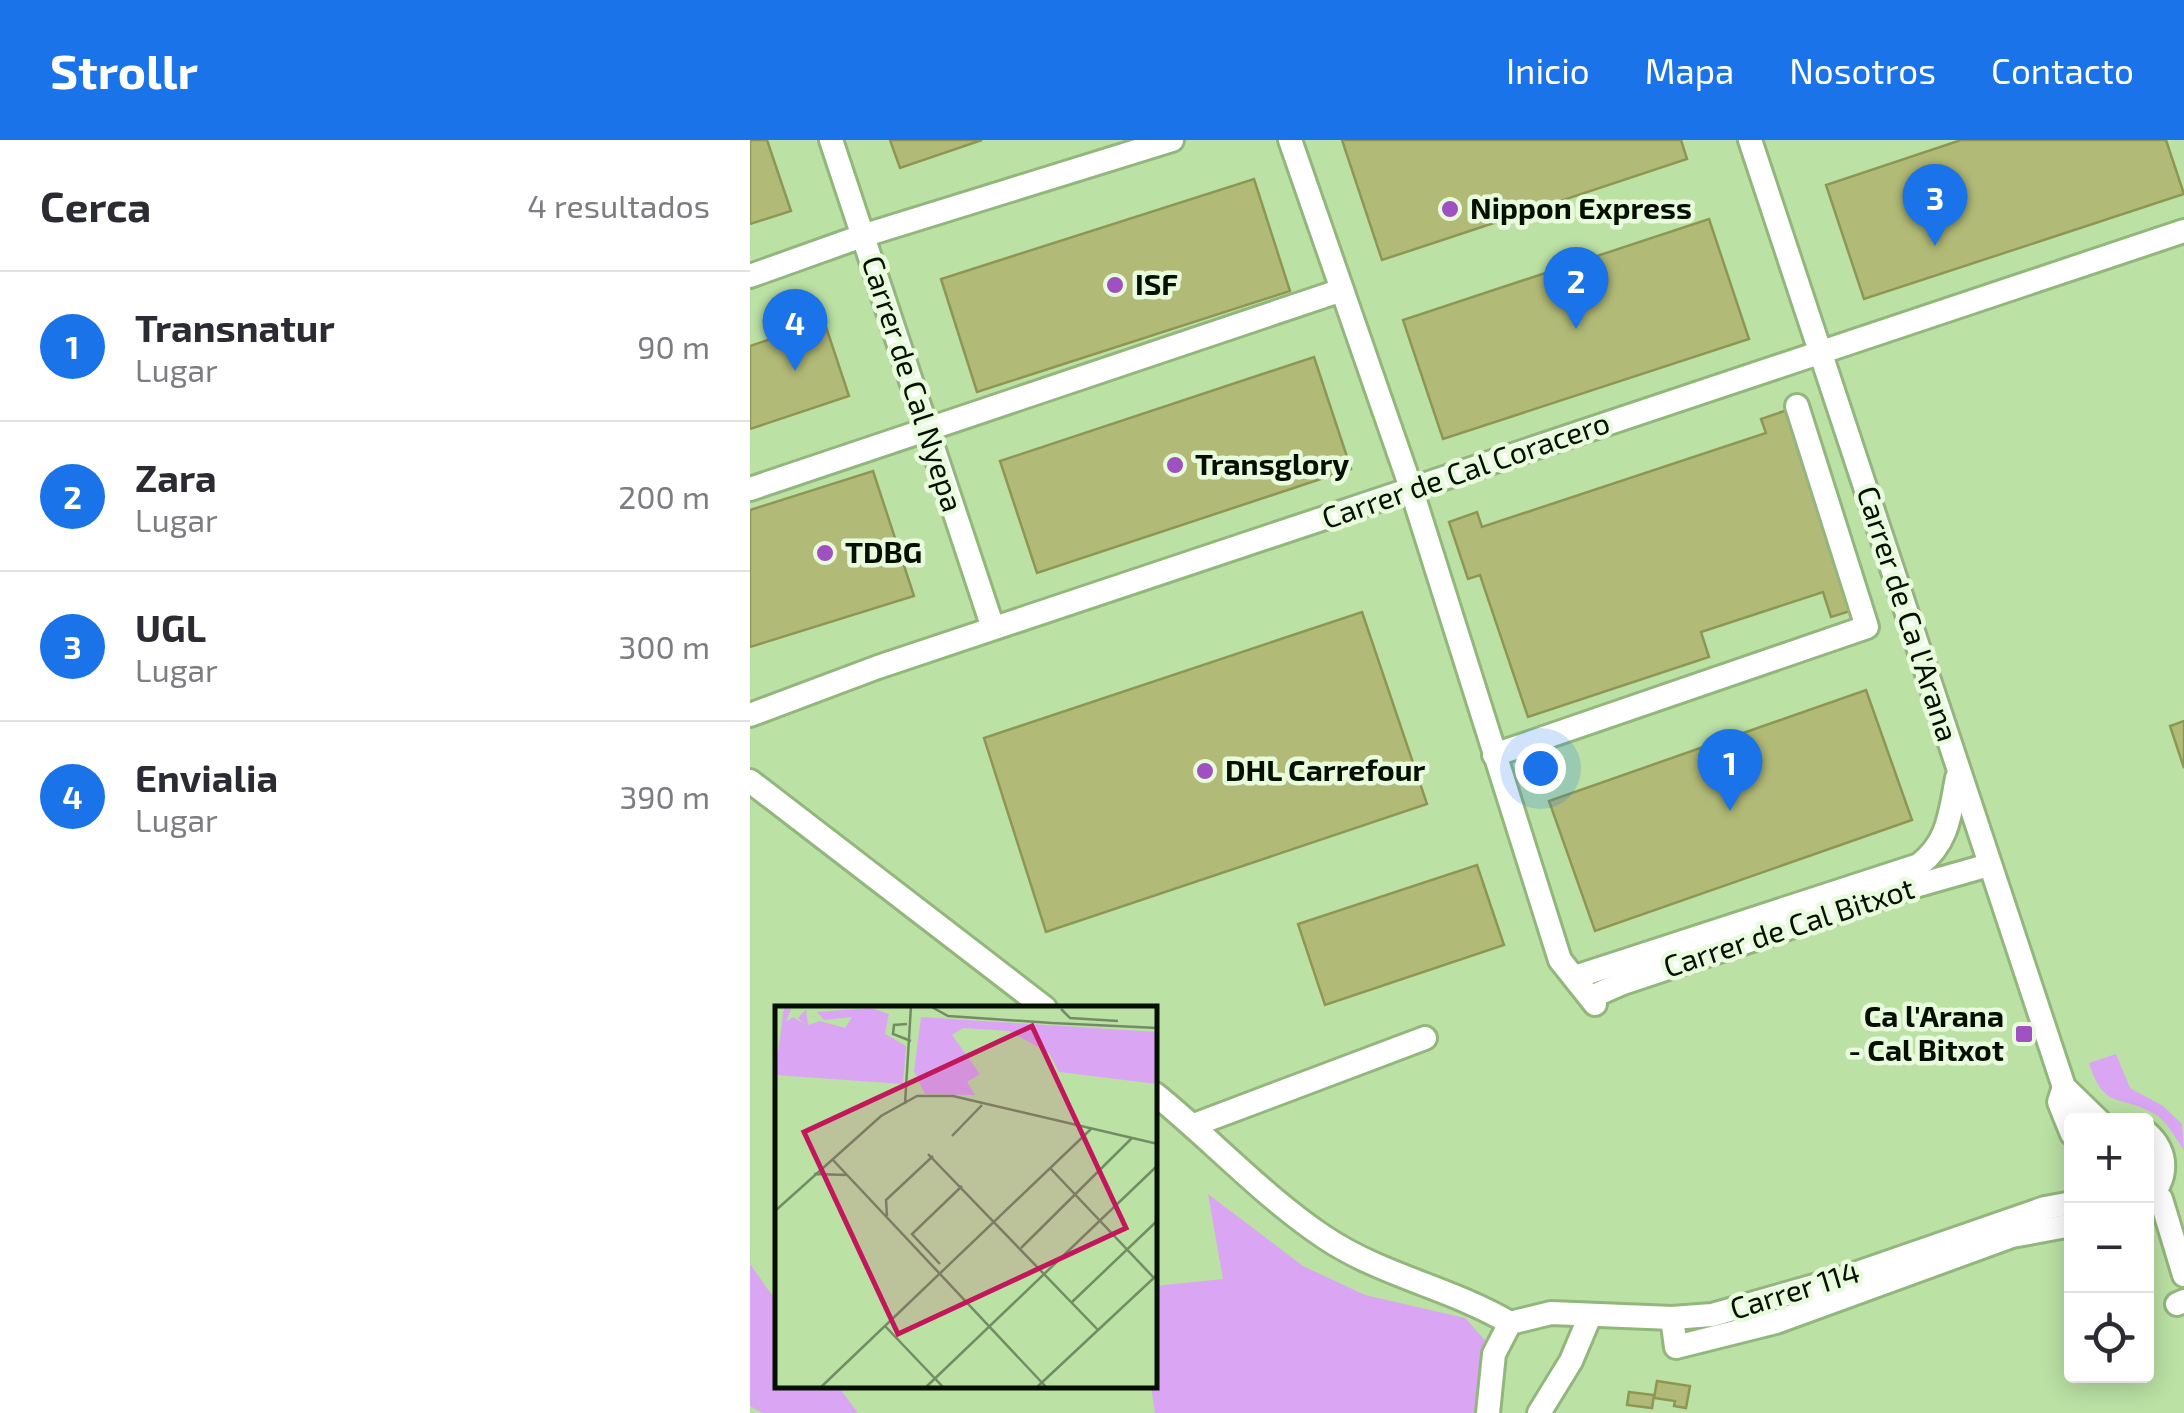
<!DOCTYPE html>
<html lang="es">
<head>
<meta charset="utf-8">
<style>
	:root { --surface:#fff; --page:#f2f2f3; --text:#2b2b33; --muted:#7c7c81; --line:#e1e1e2; --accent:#1a73e8 }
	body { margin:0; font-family:"Exo 2",sans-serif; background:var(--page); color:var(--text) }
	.controls { position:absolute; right:30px; bottom:30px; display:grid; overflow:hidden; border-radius:10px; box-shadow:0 5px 25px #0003 }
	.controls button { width:90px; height:90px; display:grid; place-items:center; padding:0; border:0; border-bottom:2px solid var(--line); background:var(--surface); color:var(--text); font:50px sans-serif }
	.you { position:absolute; left:790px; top:628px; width:35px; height:35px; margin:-25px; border:8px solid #fff; border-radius:50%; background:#1a73e8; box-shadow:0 0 0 15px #1a73e833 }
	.badge { display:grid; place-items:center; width:65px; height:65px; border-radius:50%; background:var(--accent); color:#fff; font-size:32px; font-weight:700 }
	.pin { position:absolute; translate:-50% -82px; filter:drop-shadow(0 2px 5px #0008) }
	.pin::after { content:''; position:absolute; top:52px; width:35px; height:30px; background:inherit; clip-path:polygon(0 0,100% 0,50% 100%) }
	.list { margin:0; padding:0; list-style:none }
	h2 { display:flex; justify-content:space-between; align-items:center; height:130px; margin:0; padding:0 40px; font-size:42px }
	h2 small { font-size:32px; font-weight:400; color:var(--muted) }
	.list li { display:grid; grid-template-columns:65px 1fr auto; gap:30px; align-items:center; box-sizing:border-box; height:150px; padding:0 40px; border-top:2px solid var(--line) }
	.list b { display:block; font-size:38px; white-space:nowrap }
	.list p { margin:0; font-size:32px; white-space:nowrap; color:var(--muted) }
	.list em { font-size:32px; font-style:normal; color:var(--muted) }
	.icon { flex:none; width:55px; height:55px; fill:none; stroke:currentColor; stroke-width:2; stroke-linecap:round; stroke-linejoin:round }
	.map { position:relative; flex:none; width:1434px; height:1273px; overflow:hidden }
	header { display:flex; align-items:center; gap:60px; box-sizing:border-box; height:140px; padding:0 50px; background:var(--accent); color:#fff }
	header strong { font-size:48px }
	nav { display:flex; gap:55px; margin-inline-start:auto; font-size:35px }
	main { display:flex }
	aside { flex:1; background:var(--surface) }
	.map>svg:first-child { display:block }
	.green { fill:#daa6f4 }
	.building { fill:#b2ba77; stroke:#8f9654; stroke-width:2.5 }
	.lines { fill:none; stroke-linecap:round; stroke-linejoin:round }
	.minor-casing { stroke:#92b67c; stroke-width:28 }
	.minor { stroke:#fff; stroke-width:22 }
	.poi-dot { fill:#9f50c1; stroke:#e8fbdd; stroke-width:4 }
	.labels { text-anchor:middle; stroke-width:9; stroke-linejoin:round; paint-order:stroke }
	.poi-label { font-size:30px; font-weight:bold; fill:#051000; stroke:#e8fbdd; text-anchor:start }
	.street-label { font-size:30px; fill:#051000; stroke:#e8fbdd }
	.inset-road { fill:none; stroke:#728d63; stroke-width:2.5 }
	.view { fill:#c2185b; fill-opacity:0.15; stroke:#c2185b; stroke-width:5 }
	.inset-edge { fill:none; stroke:#051000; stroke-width:5 }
</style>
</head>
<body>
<header>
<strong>Strollr</strong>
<nav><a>Inicio</a><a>Mapa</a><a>Nosotros</a><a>Contacto</a></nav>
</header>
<main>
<aside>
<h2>Cerca<small>4 resultados</small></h2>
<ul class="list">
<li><span class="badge">1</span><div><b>Transnatur</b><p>Lugar</p></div><em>90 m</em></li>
<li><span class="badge">2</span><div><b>Zara</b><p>Lugar</p></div><em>200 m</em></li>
<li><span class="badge">3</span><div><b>UGL</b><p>Lugar</p></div><em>300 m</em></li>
<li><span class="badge">4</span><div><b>Envialia</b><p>Lugar</p></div><em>390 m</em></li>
</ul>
</aside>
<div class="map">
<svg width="1434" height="1273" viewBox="0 0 1434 1273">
	<rect width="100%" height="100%" fill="#bbe1a5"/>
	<g class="green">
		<path d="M1366,914l14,34 33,18 19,18 2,26c-10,-13 -16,-29 -31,-37 -35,-19 -49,-3 -64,-50z"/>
		<polygon points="458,1054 553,1126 615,1155 715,1178 735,1200 727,1273 405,1273 401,1246 405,1246 405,1146 473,1139"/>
		<polygon points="0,1124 27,1162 28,1246 88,1246 108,1273 13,1273 0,1266"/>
	</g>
	<g class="building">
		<polygon points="0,0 17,0 41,71 0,84"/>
		<polygon points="140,0 232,0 150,28"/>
		<polygon points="592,0 931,0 937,19 632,120"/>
		<polygon points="1211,0 1416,0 1434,54 1114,159 1076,45"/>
		<polygon points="504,39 540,151 227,252 191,139"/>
		<polygon points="959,79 999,199 693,299 653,180"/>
		<polygon points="74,181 99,256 0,289 0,206"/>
		<polygon points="564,217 601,329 287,433 250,321"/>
		<polygon points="1040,269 1107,469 1081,477 1073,452 951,492 959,517 778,577 730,435 718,439 699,382 727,372 732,387 1016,293 1011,279"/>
		<polygon points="123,331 164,456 0,507 0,370"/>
		<polygon points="612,472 677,664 296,792 234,598"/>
		<polygon points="1116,550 1162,680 845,791 799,661"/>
		<polygon points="1434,581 1434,628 1420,586"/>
		<polygon points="727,725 754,805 575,865 548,784"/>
		<polygon points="907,1241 940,1246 936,1268 924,1266 925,1261 904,1258"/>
		<polygon points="879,1252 904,1255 902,1268 877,1265"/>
	</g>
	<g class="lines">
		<defs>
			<g id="minor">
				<polyline points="81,0 243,488"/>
				<polyline points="540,0 661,348 810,820 845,864"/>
				<polyline points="1000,0 1314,947 1349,981"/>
				<polyline points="0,136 112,96 422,0"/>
				<polyline points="0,349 592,150"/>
				<polyline points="0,575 128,527 1434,91"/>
				<polyline points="744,615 1117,487 1047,266"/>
				<polyline points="0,641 295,868"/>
				<path d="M825,837l344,-112c30,-23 31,-52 38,-87"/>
				<polyline points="841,857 873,843 1158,748 1239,725"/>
				<polyline points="1314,947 1309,962 1322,994"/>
				<path d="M405,954c57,46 108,102 169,143 58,39 127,51 186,86"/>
				<polyline points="444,985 675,898"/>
				<path d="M1396,992c23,20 23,48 0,68"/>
				<polyline points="1411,1059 1434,1135"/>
				<polyline points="1427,1164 1434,1161"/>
				<polyline points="922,1178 926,1207 1026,1182 1262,1096 1322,1085"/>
				<polyline points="760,1183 801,1173 922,1178 962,1175 1096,1137 1295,1068 1322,1063"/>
				<polyline points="738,1273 744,1214 760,1183"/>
				<polyline points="789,1273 821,1221 840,1176"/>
			</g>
		</defs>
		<use href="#minor" class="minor-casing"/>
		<use href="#minor" class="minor"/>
	</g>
	<g class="poi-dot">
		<circle cx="700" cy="69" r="10"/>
		<circle cx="365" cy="145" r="10"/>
		<circle cx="425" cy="325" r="10"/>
		<circle cx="75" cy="413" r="10"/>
		<circle cx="455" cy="631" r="10"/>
		<rect x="1264" y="884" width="20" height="20" rx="5"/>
	</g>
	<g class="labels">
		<g class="poi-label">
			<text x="720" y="79">Nippon Express</text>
			<text x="385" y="155">ISF</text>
			<text x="445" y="335">Transglory</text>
			<text x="95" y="423">TDBG</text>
			<text x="475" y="641">DHL Carrefour</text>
			<text x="1254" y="887" text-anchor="end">Ca l'Arana<tspan x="1254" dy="34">- Cal Bitxot</tspan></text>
		</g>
		<g class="street-label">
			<text transform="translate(162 244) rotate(72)" y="10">Carrer de Cal Nyepa</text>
			<text transform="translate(716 331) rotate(-19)" y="10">Carrer de Cal Coracero</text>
			<text transform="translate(1157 474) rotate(72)" y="10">Carrer de Ca l'Arana</text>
			<text transform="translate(1039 788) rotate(-18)" y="10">Carrer de Cal Bitxot</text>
			<text transform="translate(1045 1151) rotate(-17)" y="10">Carrer 114</text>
		</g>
	</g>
	<g transform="translate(25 866)">
		<rect width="382" height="382" fill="#bbe1a5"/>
		<path d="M9,2l7,1 -5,13 7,-5 11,7 -6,-6 8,-9 2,16 12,-4 25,7 7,-11 -28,3 -7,-8 54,-4 18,6 -4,20 21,12 -3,38 -128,-9zM146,11l236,15v52l-98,-12 -10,-19 -40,-22 -46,-3 -11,7 28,39 -13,8 8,13 -50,-1 -11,-23z" fill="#daa6f4"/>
		<path class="inset-road" d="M155,0l18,10 104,7M286,3l9,9 48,3M277,17l106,5M132,18l-13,1 -1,9 18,7M130,98l6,-98M177,130l30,-31M153,148l171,177M58,154l214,228M276,163l103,109M39,168l33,1M0,205l106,-95 36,-20h36l205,48M112,210l-1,-16 47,-44M246,242l111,-110M165,258l-28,-30 50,-48M297,296l86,-82M110,320l59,62M45,382l271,-259M150,382l233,-223M261,382l122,-114"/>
		<path class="view" d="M257,20l94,202 -228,106 -94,-202z"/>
		<rect width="382" height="382" class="inset-edge"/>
	</g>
</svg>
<div class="controls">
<button>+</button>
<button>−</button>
<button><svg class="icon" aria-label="locate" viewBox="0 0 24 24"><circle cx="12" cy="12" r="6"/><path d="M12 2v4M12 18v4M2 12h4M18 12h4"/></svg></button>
</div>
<div class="you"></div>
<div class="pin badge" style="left:980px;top:671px">1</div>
<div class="pin badge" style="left:826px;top:189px">2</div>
<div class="pin badge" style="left:1185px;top:106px">3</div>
<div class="pin badge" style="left:45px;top:231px">4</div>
</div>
</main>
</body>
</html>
